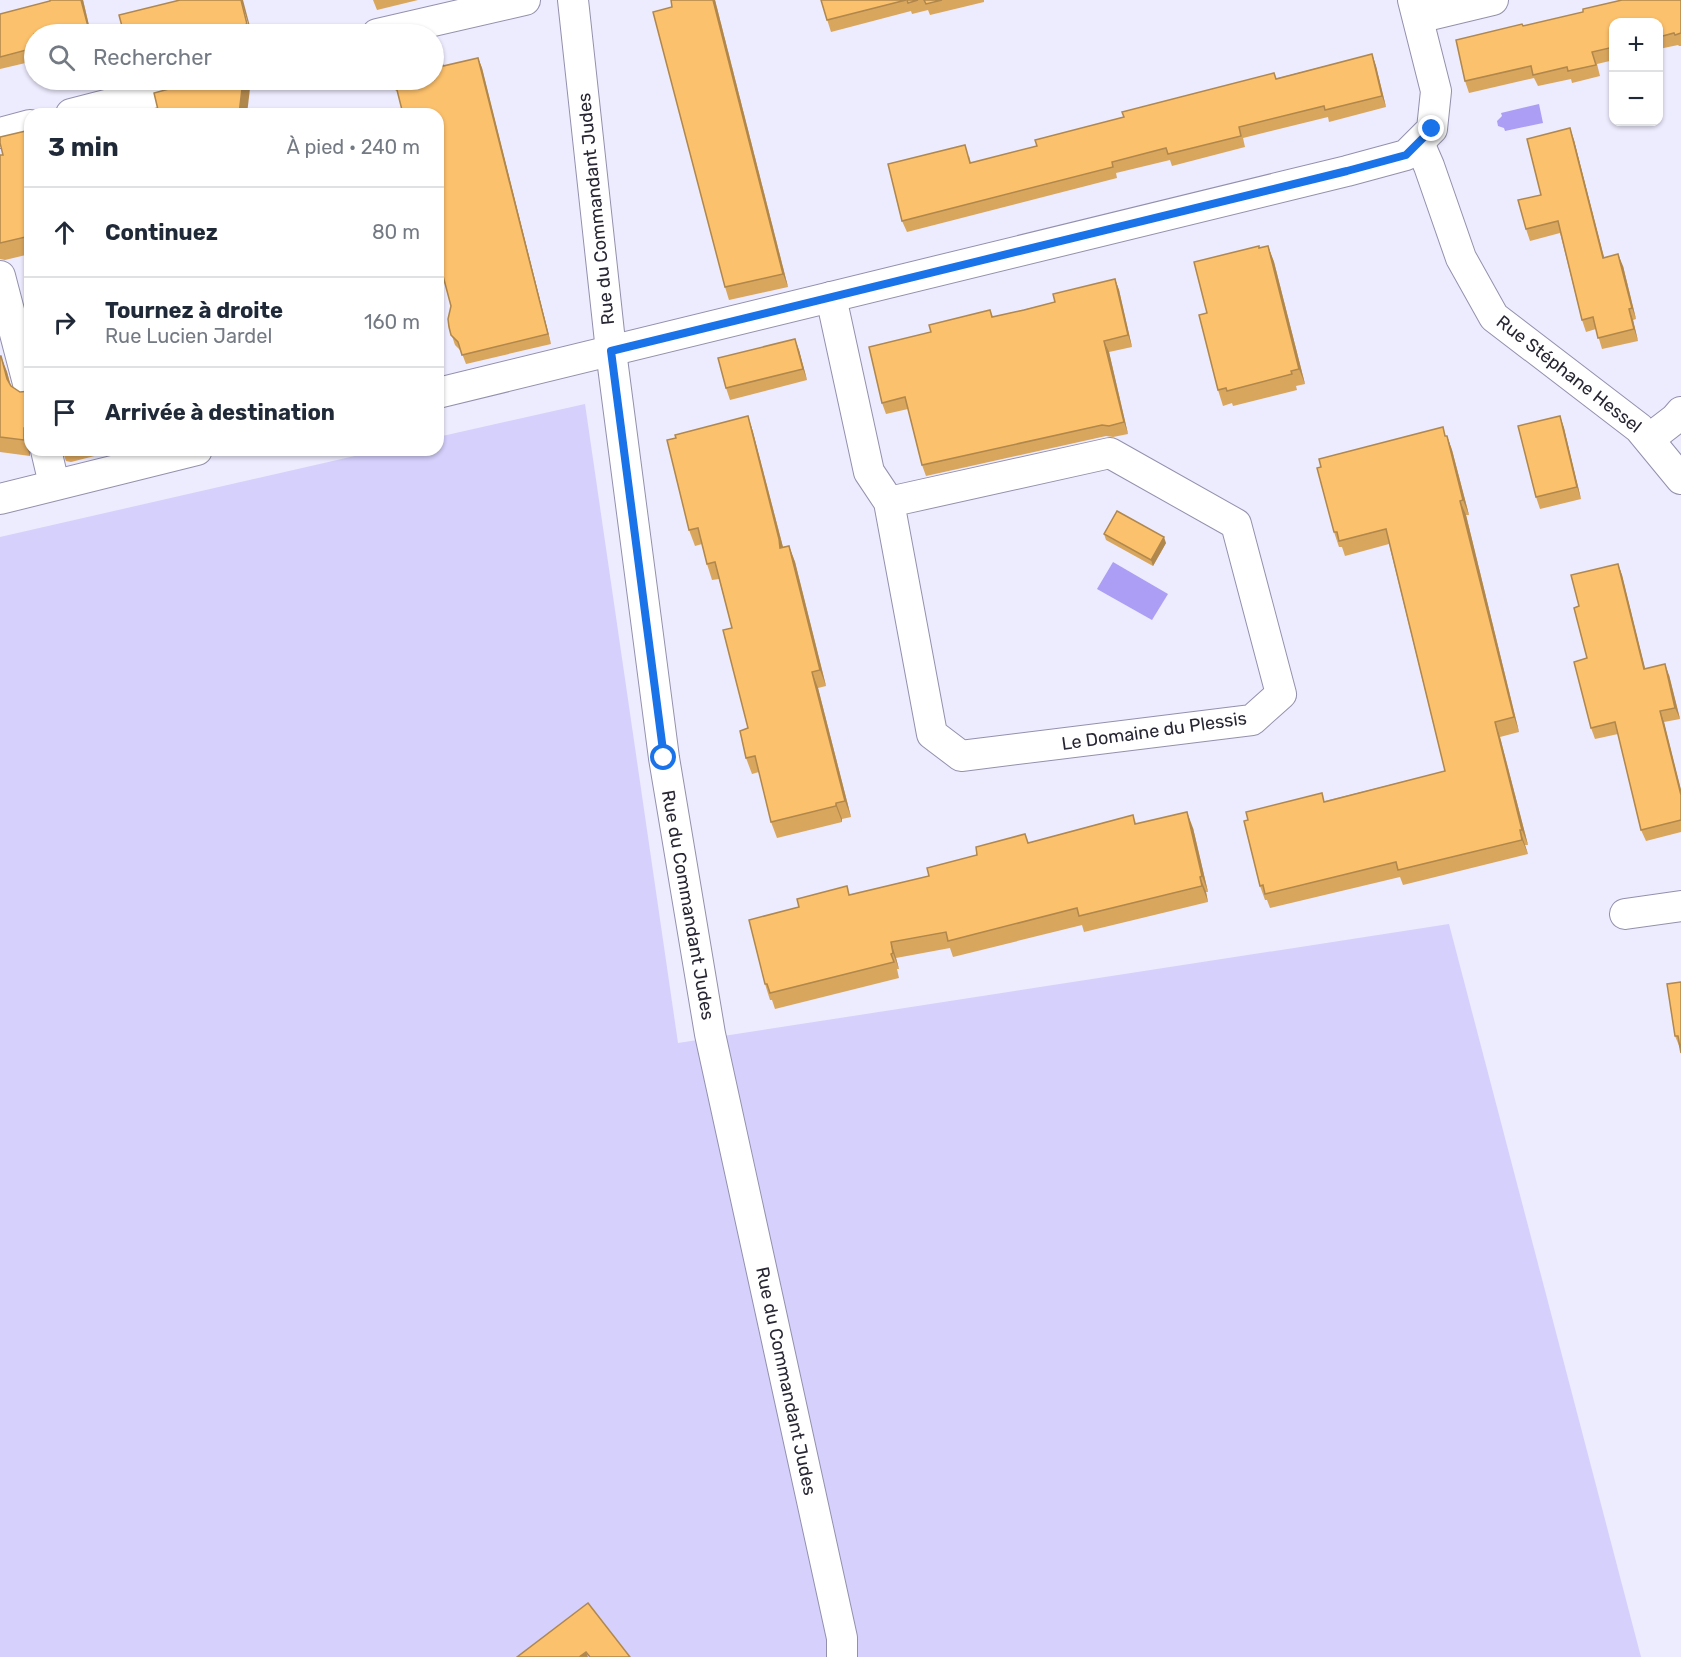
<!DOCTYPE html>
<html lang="fr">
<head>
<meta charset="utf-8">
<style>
	:root { --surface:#fff; --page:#f2f2f3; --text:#1f2937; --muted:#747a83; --line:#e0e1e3 }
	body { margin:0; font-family:Rubik,sans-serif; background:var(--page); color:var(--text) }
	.controls { position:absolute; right:18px; top:18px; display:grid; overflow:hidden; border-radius:12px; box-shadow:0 2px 4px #0004 }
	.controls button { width:54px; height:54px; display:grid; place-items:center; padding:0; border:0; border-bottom:2px solid var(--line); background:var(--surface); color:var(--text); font:30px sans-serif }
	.stop { position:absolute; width:18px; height:18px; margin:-14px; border:4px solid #1a73e8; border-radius:50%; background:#fff }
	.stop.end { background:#1a73e8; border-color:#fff; box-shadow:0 2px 6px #0008 }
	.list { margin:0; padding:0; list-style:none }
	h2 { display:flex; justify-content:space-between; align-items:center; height:78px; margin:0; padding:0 24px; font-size:26px }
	h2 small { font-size:20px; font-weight:400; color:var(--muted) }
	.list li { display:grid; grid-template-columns:39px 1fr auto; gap:18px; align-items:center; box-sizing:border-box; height:90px; padding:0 24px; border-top:2px solid var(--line) }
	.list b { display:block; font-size:22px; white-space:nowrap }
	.list p { margin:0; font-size:20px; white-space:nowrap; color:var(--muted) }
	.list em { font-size:20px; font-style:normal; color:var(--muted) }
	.icon { flex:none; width:33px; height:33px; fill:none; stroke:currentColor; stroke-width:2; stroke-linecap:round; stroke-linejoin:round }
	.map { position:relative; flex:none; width:1681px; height:1657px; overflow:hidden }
	.search { position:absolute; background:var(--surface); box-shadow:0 2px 4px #0004; left:24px; top:24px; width:420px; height:66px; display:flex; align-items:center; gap:15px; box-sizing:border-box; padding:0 21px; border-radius:33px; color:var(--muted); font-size:22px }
	.panel { position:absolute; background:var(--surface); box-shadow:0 2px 4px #0004; left:24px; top:108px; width:420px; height:348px; border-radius:18px }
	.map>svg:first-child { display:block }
	.green { fill:#d5d0fc }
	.water { fill:#ab9ef4 }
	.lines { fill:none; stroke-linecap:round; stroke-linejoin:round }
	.minor-casing { stroke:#9390ad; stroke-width:32 }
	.minor { stroke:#fff; stroke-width:30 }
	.wall { fill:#d9a65d }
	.shaded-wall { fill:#b0874c }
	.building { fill:#fcc16c; stroke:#b0874c; stroke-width:1.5 }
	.route { stroke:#1a73e8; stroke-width:8 }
	.labels { text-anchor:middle; stroke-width:4.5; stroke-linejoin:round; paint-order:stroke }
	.street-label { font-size:18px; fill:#272632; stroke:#fff }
</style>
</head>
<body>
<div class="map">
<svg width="1681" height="1657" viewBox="0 0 1681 1657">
	<rect width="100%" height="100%" fill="#edebfe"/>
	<polygon class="green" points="585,404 678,1043 1449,924 1641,1657 0,1657 0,537 381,450 438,450 438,437"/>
	<g class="water">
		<polygon points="1539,104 1543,123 1505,131 1504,128 1498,126 1497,121 1502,116 1501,113"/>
		<polygon points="1113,562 1168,594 1152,620 1097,589"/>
	</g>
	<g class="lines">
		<defs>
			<g id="minor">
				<polyline points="573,0 611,351 664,758 710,1034 842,1638 842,1657"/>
				<polyline points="1418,18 1493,0"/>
				<polyline points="377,34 525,0"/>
				<polyline points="71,114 203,80"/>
				<polyline points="0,133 30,125"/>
				<polyline points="1419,143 1429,166 1461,258 1494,317 1639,428 1681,479"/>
				<polyline points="0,276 30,391"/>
				<polyline points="831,297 869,472 889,502 1110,453 1236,524 1281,694 1252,720 961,756 932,734 889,502"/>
				<polyline points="438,393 1347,171 1406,155 1432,129 1436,91 1413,0"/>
				<polyline points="1649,439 1675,419 1681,412"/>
				<polyline points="46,450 54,484"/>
				<polyline points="0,499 197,450"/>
				<polyline points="1625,914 1681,906"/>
			</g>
		</defs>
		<use href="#minor" class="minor-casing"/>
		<use href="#minor" class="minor"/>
	</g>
	<g class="wall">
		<polygon points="83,0 91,34 34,34 34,61 0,69 0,14"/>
		<polygon points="373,0 418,0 377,10"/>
		<polygon points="715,0 788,287 729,300 725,287 672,7"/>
		<polygon points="821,0 984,0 984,2 930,15 928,10 912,14 911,11 831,32"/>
		<polygon points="1681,0 1681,46 1679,46 1678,45 1659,49 1659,22 1614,22 1614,60 1597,64 1600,76 1572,83 1571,79 1538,86 1534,78 1469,93 1465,81 1523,26"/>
		<polygon points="1372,54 1376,66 1386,107 1329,122 1328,117 1243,138 1245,147 1172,166 1170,160 1116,173 1117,178 907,232 902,221 969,156 971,163 1037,146 1124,117"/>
		<polygon points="478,58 482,68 551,344 466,364 461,351 455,345 449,327 451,306 439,262 438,260 438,114 393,89 389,80 434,80 443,66"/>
		<polygon points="30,130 30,254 5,260 0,259 0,155 3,155"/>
		<polygon points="1574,140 1604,257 1623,266 1636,319 1633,320 1638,341 1602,349 1596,329 1586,332 1582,320 1560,233 1530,241 1526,229 1541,195"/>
		<polygon points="1268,246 1274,262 1305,384 1296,386 1297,390 1233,406 1232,403 1223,406 1218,390 1207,313 1260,248"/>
		<polygon points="1115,279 1119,290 1132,347 1109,352 1128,434 1113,437 1106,436 926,476 922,465 908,409 886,414 882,403 931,332 990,310 993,317 1055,302"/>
		<polygon points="799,350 807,380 730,400 726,388"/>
		<polygon points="0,356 7,372 11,386 20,392 30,391 30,456 0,452"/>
		<polygon points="748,416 753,432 783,547 789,546 795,562 826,686 818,688 851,817 842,819 842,822 777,838 771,822 759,772 752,774 746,758 748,728 732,628 719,579 712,580 707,564 702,544 695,546 689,530 676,438"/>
		<polygon points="1560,416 1564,428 1581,499 1540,509 1536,497"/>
		<polygon points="1446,436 1447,436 1452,450 1469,515 1466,515 1519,732 1500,737 1528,845 1525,845 1528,854 1403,885 1400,877 1270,908 1267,900 1265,900 1260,886 1325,801 1445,771 1389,544 1345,556 1342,547 1339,547 1334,532"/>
		<polygon points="62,450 118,450 71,462 66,461"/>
		<polygon points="1104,534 1166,543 1153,566 1106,540"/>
		<polygon points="1618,564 1622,575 1645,669 1669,675 1680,719 1664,722 1681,790 1681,832 1646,841 1641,830 1618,734 1595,739 1591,728 1587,658 1579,606"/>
		<polygon points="1133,815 1136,824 1193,828 1208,892 1206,892 1208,902 1084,932 1082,925 953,957 950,948 896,958 899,969 897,969 899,978 775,1009 772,1000 770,1000 765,984 799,907 929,876 1028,843"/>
		<polygon points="1681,982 1680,1048 1675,1036"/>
	</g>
	<g class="shaded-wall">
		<polygon points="81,0 83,0 91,34 90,34"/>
		<polygon points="241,0 243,0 252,34 248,34 249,27"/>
		<polygon points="713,0 715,0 788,287 783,274"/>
		<polygon points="1372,54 1376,66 1386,107 1382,96"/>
		<polygon points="478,58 482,68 551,344 548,334"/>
		<polygon points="243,80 251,80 247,114 239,114"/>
		<polygon points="1570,128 1574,140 1607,269 1603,258"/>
		<polygon points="1268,246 1274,262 1305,384 1299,369"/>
		<polygon points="1618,254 1623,266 1636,319 1632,308"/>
		<polygon points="1115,279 1119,290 1132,347 1128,335"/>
		<polygon points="1629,309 1633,320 1638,341 1634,329"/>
		<polygon points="795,339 799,350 807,380 803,369"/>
		<polygon points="1104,341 1109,352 1128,434 1124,422"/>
		<polygon points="1,356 7,372 13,395 7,379"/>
		<polygon points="748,416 753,432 785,555 780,548"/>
		<polygon points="1560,416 1564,428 1581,499 1577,487"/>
		<polygon points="29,421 30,424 30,456 24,440 24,428"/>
		<polygon points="1447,436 1452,450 1469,515 1463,500"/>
		<polygon points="1460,501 1466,515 1519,732 1514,717"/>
		<polygon points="1164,537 1166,543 1153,566 1151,560"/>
		<polygon points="789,546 795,562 826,686 820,670"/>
		<polygon points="1618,564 1622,575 1648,680 1644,669"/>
		<polygon points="1665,664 1669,675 1680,719 1675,708"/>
		<polygon points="812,672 818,688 851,817 845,801"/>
		<polygon points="1660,711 1664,722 1681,790 1681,795"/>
		<polygon points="1495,722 1500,737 1528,845 1522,830"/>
		<polygon points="836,803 842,819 842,822 836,806"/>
		<polygon points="1187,812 1193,828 1208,892 1202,876"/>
		<polygon points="1520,830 1528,854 1522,840"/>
		<polygon points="1200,877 1206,892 1208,902 1202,886"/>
		<polygon points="891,942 896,958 899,969 893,953"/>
		<polygon points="586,1652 588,1657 579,1657"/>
	</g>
	<g class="building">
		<polygon points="50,0 81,0 90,34 34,34 34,48 0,57 0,14 50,1"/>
		<polygon points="180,0 241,0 247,24 244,25 244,26 249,26 248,34 124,34 119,15"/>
		<polygon points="671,0 713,0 783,274 725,287 653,12 672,7"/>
		<polygon points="821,0 906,0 827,20"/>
		<polygon points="907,0 918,0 908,3"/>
		<polygon points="924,0 942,0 926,4"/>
		<polygon points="1622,0 1681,0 1681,33 1675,35 1674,33 1659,37 1659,22 1614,22 1614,47 1592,52 1596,65 1568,71 1567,67 1533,75 1531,66 1465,81 1456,40 1522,24 1523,26 1583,12 1583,9"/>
		<polygon points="434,40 435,40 443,66 478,58 548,334 462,355 458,342 451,335 449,327 448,319 451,306 438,257 438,114 403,114 395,82 390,80 434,80"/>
		<polygon points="1372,54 1382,96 1325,110 1324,106 1239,127 1241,136 1168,154 1166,148 1112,162 1113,167 902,221 888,164 965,145 970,163 1037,146 1035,140 1124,117 1122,112 1274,73 1276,79"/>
		<polygon points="202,80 243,80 239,114 159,114 154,93"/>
		<polygon points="1570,128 1603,258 1618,254 1632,308 1629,309 1634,329 1598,338 1593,317 1582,320 1558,221 1526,229 1518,200 1541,195 1527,139"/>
		<polygon points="30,130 30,236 0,243 0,155 3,155 0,143 0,137"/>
		<polygon points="1259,246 1259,248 1268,246 1299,369 1291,371 1292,374 1227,391 1226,388 1218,390 1199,315 1207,313 1194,262"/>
		<polygon points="1115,279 1128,335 1104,341 1124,422 1109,426 1102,425 922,465 905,397 882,403 869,347 931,332 929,325 990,310 992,317 1024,310 1055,302 1053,294"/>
		<polygon points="795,339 803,369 726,388 718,358"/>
		<polygon points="0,356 1,356 7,379 11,386 20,392 30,391 30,420 24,428 24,440 0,437"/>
		<polygon points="748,416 779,539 780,548 789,546 820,670 812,672 845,801 836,803 836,806 771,822 755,756 746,758 740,731 748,728 723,630 732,628 715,562 707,564 698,528 689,530 667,440 676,438 675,435"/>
		<polygon points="1560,416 1577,487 1536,497 1518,426"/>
		<polygon points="1443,427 1445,436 1447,436 1463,500 1460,501 1514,717 1495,722 1522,830 1520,830 1522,840 1398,870 1396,862 1265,894 1263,885 1260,886 1244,821 1248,820 1246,812 1322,793 1324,802 1445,771 1386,529 1339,541 1337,532 1334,532 1317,468 1321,467 1319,459"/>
		<polygon points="1117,511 1164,537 1151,560 1104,534"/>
		<polygon points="1618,564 1644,669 1665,664 1675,708 1660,711 1681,795 1681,820 1641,830 1615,722 1591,728 1574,662 1587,658 1574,608 1579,606 1571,575"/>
		<polygon points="1187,812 1202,876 1200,877 1202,886 1079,916 1077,908 948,941 946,932 891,942 893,953 891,954 894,962 770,993 767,984 765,984 749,920 799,907 797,899 847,886 849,895 929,876 927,868 977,855 976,847 1025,834 1028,843 1133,815 1135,824"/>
		<polygon points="1681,982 1681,1053 1678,1036 1675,1036 1667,984"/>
		<polygon points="588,1603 630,1657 590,1657 586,1652 579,1657 517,1657"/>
	</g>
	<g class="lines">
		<polyline class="route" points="664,758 611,351 1347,171 1406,155 1432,129"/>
	</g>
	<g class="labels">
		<g class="street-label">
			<text transform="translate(596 209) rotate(-96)" y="6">Rue du Commandant Judes</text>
			<text transform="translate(1569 374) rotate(38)" y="6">Rue Stéphane Hessel</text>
			<text transform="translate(1154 731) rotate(-8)" y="6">Le Domaine du Plessis</text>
			<text transform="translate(688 905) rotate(80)" y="6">Rue du Commandant Judes</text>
			<text transform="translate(786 1381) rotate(78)" y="6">Rue du Commandant Judes</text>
		</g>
	</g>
</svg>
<div class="controls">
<button>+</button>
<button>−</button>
</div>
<div class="stop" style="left:664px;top:758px"></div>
<div class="stop end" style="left:1432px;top:129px"></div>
<div class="search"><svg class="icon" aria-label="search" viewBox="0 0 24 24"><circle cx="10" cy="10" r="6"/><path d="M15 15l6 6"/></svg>Rechercher</div>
<section class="panel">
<h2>3 min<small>À pied · 240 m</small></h2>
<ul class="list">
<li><svg class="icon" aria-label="ahead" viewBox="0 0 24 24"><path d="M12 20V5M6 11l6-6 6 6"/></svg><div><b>Continuez</b></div><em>80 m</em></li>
<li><svg class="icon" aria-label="right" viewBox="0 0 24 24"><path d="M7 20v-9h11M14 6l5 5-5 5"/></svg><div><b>Tournez à droite</b><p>Rue Lucien Jardel</p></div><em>160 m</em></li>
<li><svg class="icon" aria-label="arrive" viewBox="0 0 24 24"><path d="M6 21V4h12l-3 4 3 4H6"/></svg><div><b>Arrivée à destination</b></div></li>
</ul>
</section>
</div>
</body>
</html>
